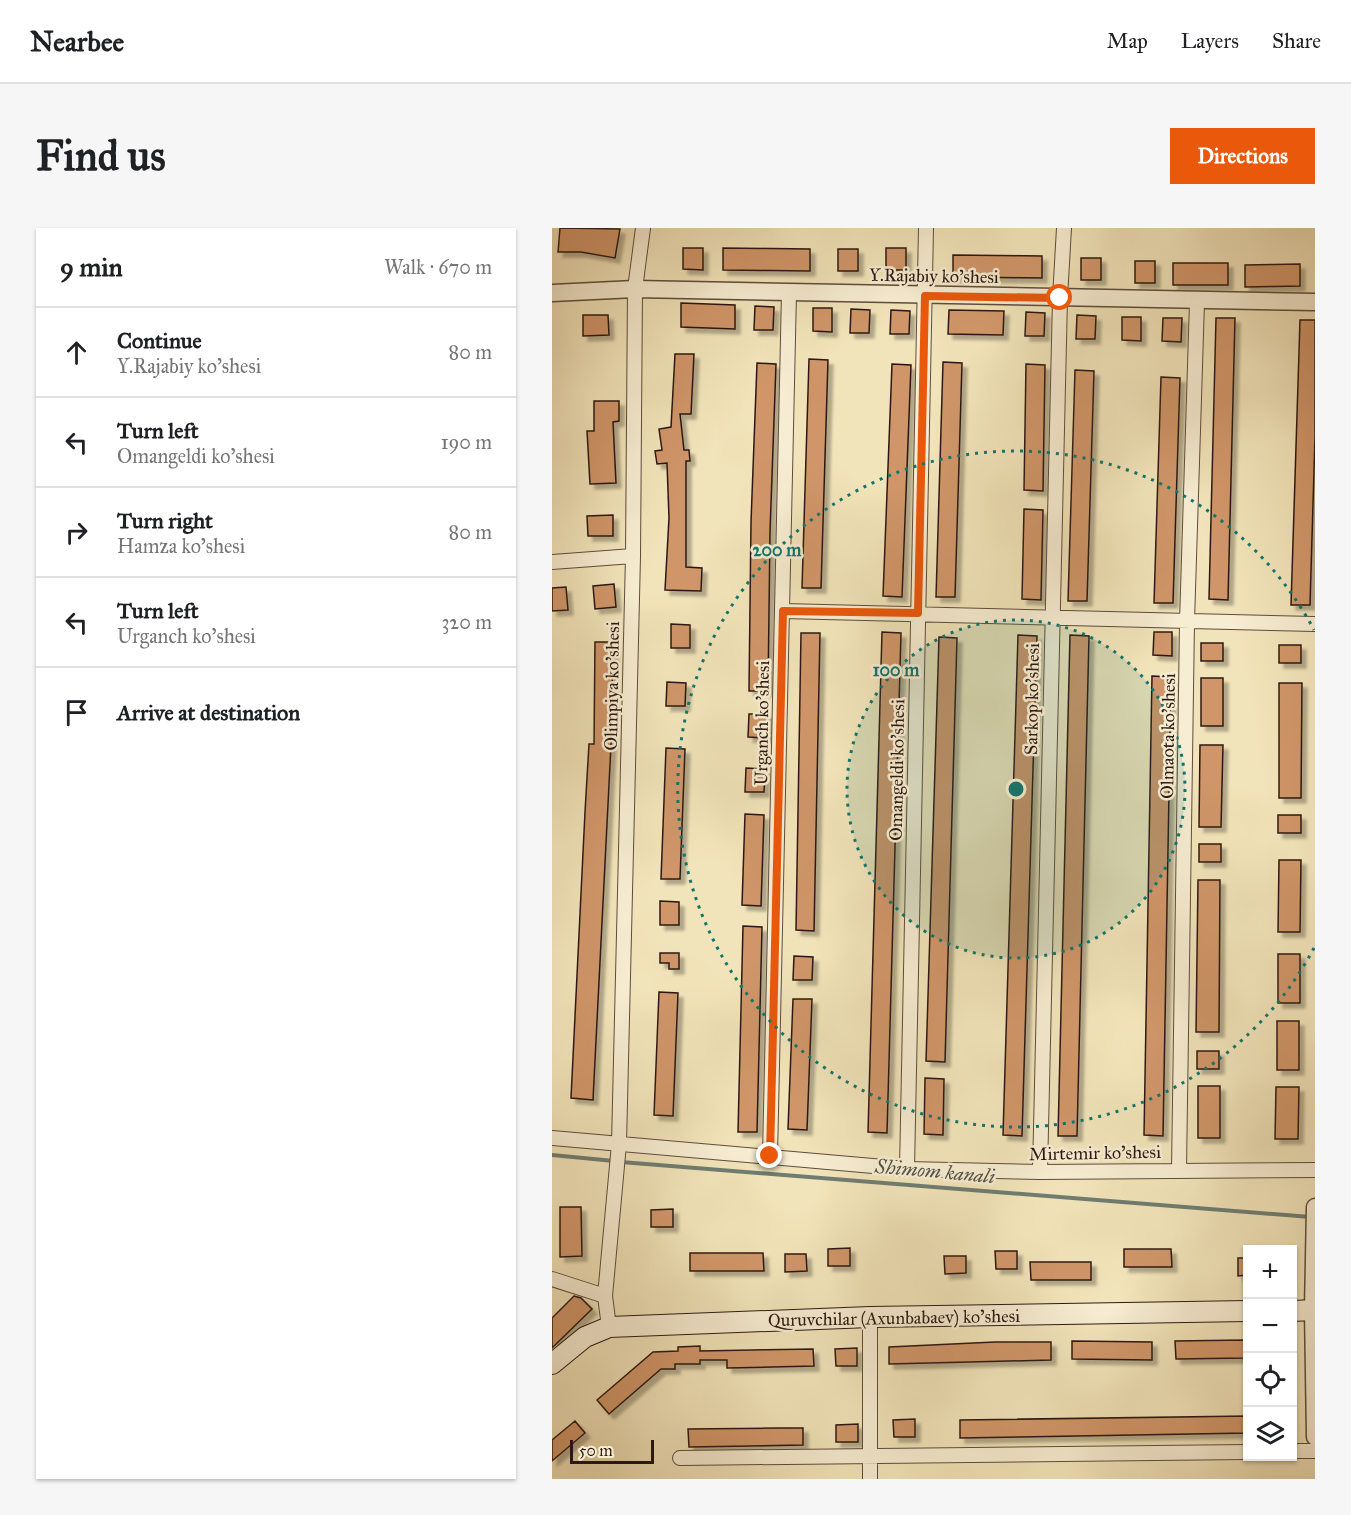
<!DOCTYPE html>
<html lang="en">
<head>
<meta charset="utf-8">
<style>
	body { margin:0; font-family:"IM FELL Great Primer",serif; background:#f6f6f6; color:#202124 }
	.controls { position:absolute; right:18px; bottom:18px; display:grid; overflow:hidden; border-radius:0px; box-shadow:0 2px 4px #0004 }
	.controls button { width:54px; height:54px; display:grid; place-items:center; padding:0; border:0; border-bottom:2px solid #e0e0e0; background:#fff; color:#202124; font:30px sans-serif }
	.scale { position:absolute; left:18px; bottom:15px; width:84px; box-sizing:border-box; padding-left:6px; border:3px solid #2c1912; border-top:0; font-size:16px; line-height:21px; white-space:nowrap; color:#2c1912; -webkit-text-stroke:4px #f7edd2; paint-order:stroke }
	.stop { position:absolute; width:18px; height:18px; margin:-14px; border:4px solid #ea580c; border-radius:50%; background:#fff }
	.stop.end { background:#ea580c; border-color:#fff; box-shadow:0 2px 6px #0008 }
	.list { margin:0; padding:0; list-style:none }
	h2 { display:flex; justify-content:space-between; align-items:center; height:78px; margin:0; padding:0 24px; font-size:26px }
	h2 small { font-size:20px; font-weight:400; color:#757577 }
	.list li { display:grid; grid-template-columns:39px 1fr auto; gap:18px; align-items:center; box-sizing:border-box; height:90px; padding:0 24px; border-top:2px solid #e0e0e0 }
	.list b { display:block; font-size:22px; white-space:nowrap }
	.list p { margin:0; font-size:20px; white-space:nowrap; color:#757577 }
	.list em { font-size:20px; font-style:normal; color:#757577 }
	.icon { flex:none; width:33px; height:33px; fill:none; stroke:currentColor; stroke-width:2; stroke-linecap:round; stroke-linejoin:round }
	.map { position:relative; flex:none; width:763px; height:1251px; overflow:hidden; border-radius:0px }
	header { display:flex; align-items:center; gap:36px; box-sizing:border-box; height:84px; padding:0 30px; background:#fff; border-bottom:2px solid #e0e0e0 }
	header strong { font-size:28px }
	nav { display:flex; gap:33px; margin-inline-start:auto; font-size:21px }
	.intro { display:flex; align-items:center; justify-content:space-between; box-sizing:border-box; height:144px; padding:0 36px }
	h1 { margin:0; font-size:42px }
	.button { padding:15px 27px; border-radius:0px; background:#ea580c; color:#fff; font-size:21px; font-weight:700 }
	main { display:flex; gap:36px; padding:0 36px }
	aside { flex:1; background:#fff; border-radius:0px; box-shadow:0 2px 4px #0004 }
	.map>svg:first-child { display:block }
</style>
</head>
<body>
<header>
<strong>Nearbee</strong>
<nav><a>Map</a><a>Layers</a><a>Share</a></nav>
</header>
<div class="intro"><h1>Find us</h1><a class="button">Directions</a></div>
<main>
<aside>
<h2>9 min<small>Walk · 670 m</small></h2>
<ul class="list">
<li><svg class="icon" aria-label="ahead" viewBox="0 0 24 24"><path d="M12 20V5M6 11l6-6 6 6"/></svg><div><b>Continue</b><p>Y.Rajabiy ko'shesi</p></div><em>80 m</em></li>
<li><svg class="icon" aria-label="left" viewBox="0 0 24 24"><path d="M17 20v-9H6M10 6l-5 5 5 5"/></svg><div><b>Turn left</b><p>Omangeldi ko'shesi</p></div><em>190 m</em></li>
<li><svg class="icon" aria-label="right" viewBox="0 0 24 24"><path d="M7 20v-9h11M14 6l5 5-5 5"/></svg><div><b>Turn right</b><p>Hamza ko'shesi</p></div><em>80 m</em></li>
<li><svg class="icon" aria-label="left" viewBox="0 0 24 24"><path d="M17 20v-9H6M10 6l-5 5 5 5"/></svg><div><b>Turn left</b><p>Urganch ko'shesi</p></div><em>320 m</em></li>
<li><svg class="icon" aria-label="arrive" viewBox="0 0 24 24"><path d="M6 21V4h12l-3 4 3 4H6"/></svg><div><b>Arrive at destination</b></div></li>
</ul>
</aside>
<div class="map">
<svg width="763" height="1251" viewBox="0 0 763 1251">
	<defs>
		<filter id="shadow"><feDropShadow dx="5" dy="5" stdDeviation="1.5" flood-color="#0004"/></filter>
	</defs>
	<rect width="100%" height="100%" fill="#f2e4ba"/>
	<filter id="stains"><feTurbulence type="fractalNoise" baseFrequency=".00333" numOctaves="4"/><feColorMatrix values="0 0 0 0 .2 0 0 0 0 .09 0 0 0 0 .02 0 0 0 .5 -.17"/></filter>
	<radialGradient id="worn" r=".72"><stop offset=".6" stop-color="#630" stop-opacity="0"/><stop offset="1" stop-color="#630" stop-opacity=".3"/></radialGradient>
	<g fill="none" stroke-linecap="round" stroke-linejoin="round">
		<path stroke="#6f7d71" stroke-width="4" d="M0 927 62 933
			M69 934 759 989"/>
	</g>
	<path fill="#d09669" stroke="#2c1912" stroke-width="1.5" filter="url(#shadow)" d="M8 0 68 1 63 30 29 24H6Z
		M131 20H151V42L131 41Z
		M171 20 258 21V43L171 42Z
		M334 20H354V42H334Z
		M286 21H306V43H286Z
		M401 27 490 28V50L401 49Z
		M529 30H549V52H529Z
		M583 33H603V55H583Z
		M621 35H676V57H621Z
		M748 36V58L693 59V37Z
		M129 75 183 77V101L129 99Z
		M203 78 222 79 221 102H202Z
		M261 80H280V104L261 103Z
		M299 81 318 82 317 105H298Z
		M339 82 358 83 357 106H338Z
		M397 82 452 83 451 107 396 106Z
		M474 84 493 85 492 108H473Z
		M31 87H56L57 107 31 108Z
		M525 87 544 88 543 111H524Z
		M570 89H589V113L570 112Z
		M611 90H630L629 114 610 113Z
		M664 90H683L676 372 657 371Z
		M748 92H763V209L758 377H739Z
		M123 126H142L139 186H128L132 222H137L138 233H134V339L150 340 149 363 113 362 117 290 115 235 105 236 103 223 110 222 107 201 119 199Z
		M257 131 276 132 269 360H250Z
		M391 134 410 135 403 369H384Z
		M205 135 224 136 218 304 216 463H197L199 294Z
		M340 136 359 137 350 369 331 368Z
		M474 136 493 137 491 263 472 262Z
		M523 142 542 143 535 373H516Z
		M609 149 628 150 621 375H602Z
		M42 173H67V193L61 194 64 255 38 256 35 203H42Z
		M472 281 491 282 489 372 470 371Z
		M61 287V308H36L35 288Z
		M62 356 64 379 43 381 41 358Z
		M14 359 16 382 0 383V360Z
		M119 396 138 397V420H119Z
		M330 404 349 405 335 905 316 904Z
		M602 404H620V428L601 427Z
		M249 405H268L262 703 244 702Z
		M466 407 485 408 470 908 451 907Z
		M518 407 537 408 525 908H506Z
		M387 409 405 410 393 834 374 833Z
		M43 414H61L59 517 41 872 19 870 33 584 37 516H42Z
		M649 415H671V433H649Z
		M727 417H749V435H727Z
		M600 448 619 449 611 908 592 907Z
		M649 450H671V498H649Z
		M115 454 134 455 133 478H114Z
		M727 455H750L749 570H727Z
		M197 486H216L215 510 196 509Z
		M648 517H671L669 599H647Z
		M114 520 133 521 128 651H109Z
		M194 540 213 541 212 564H193Z
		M193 586 212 587 209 678 190 677Z
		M726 587H749V605H726Z
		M647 616H669V634H647Z
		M727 632H749L748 704H726Z
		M646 652H668L667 804H644Z
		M108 673 127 674V697H108Z
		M191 698 210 699 205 904H186Z
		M108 725H127V741H117V735H108Z
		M726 726H748V775H726Z
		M242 728 261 729 260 752H241Z
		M107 764 126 765 121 888 102 887Z
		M241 771H260L255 902 236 901Z
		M725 793H747V842H725Z
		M645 823H667V841H645Z
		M373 850 392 851 391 907 372 906Z
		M646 858H668V910H646Z
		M724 859H747L746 911H723Z
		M8 979H29L30 1028 8 1029Z
		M121 981V999H99V982Z
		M298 1020V1038H276V1021Z
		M572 1021H619L620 1039H572Z
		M443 1023H465V1041H444Z
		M138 1025H211L212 1043H138Z
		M233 1026H254L255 1043 233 1044Z
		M392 1028H414V1045L393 1046Z
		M686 1030H696V1047L686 1048Z
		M478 1034H539V1052H479Z
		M22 1068 29 1070 40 1081 0 1120V1090Z
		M692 1112 693 1130 624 1131 623 1113Z
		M520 1113 600 1114V1132L520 1131Z
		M443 1114H499V1132L337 1136V1119Z
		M148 1118V1123L261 1121 262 1138 175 1140V1132H148V1136H123V1141H109L57 1186 45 1172 101 1124 126 1123V1119Z
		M305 1120V1138H284L283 1121Z
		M696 1188V1205L408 1210V1192Z
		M363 1191V1209H342L341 1192Z
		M23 1193 33 1205 0 1233V1212Z
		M306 1196V1214H284V1197Z
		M229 1200H251V1217L137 1219 136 1201Z"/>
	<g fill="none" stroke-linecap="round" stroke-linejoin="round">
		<g stroke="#5e4c3c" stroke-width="16">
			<path id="minor" d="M0 334 81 328
				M231 383 763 396
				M0 910 355 941 488 944 763 942
				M218 928 237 64
				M355 941 374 0
				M627 942 635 394 645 74
				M488 944 508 70 512 0
				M0 1051 53 1068
				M57 1099 53 1068 67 916 81 328 83 61 91 0
				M740 1223H763
				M128 1230 696 1224
				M318 1251V1089"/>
		</g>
		<g stroke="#5e4c3c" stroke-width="19">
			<path id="tertiary" d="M0 65 83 61 763 74
				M763 979 761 1082 763 1209"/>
		</g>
		<g stroke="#2c1912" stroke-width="22">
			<path id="secondary" d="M740 1083 763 1082
				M0 1136 33 1109 57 1099 318 1089 696 1083"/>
		</g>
		<use href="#minor" stroke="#f7edd2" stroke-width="14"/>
		<use href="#tertiary" stroke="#f7edd2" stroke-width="16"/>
		<use href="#secondary" stroke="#f7edd2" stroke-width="20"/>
	</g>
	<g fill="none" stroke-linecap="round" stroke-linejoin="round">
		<path stroke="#ea580c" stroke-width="8" d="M218 928 231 383 366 385 373 68 508 70"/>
	</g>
	<circle cx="464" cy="561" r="169" fill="#0f766e" fill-opacity=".12"/>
	<g fill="none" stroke="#0f766e" stroke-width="3" stroke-dasharray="3 6">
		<circle cx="464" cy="561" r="169"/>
		<path d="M762 720A338 338 0 1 1 762 402"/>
	</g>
	<g text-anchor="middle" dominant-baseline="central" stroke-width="5" stroke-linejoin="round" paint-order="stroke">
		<g font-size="18" fill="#2c1912" stroke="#f7edd2">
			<text transform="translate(382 48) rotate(1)">Y.Rajabiy ko'shesi</text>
			<text transform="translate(60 458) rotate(-89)">Olimpiya ko'shesi</text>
			<text transform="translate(480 471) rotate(-89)">Sarkop ko'shesi</text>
			<text transform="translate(210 495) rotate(-89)">Urganch ko'shesi</text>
			<text transform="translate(616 508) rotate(-89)">Olmaota ko'shesi</text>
			<text transform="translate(345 542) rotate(-89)">Omangeldi ko'shesi</text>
			<text transform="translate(543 925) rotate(-1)">Mirtemir ko'shesi</text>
			<text transform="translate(342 1090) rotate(-1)">Quruvchilar (Axunbabaev) ko'shesi</text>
		</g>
		<g font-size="20" font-style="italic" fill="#535349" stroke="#f7edd2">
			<text transform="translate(383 943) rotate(5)">Shimom kanali</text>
		</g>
	</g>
	<circle cx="464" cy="561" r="9" fill="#0f766e" stroke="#f7edd2" stroke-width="3"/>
	<g font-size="18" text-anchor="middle" font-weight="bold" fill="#0f766e" stroke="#f7edd2" stroke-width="5" stroke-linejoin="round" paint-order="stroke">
		<text x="225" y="328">200 m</text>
		<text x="344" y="448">100 m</text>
	</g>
	<rect width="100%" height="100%" filter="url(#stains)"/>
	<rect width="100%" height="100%" fill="url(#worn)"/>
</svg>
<div class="controls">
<button>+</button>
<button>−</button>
<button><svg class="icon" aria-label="locate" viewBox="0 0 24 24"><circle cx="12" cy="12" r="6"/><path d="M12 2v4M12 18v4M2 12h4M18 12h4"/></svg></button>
<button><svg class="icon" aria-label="layers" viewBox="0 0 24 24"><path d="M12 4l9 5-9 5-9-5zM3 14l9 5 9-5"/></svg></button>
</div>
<div class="scale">50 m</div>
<div class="stop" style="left:508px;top:70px"></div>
<div class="stop end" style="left:218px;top:928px"></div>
</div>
</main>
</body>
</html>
